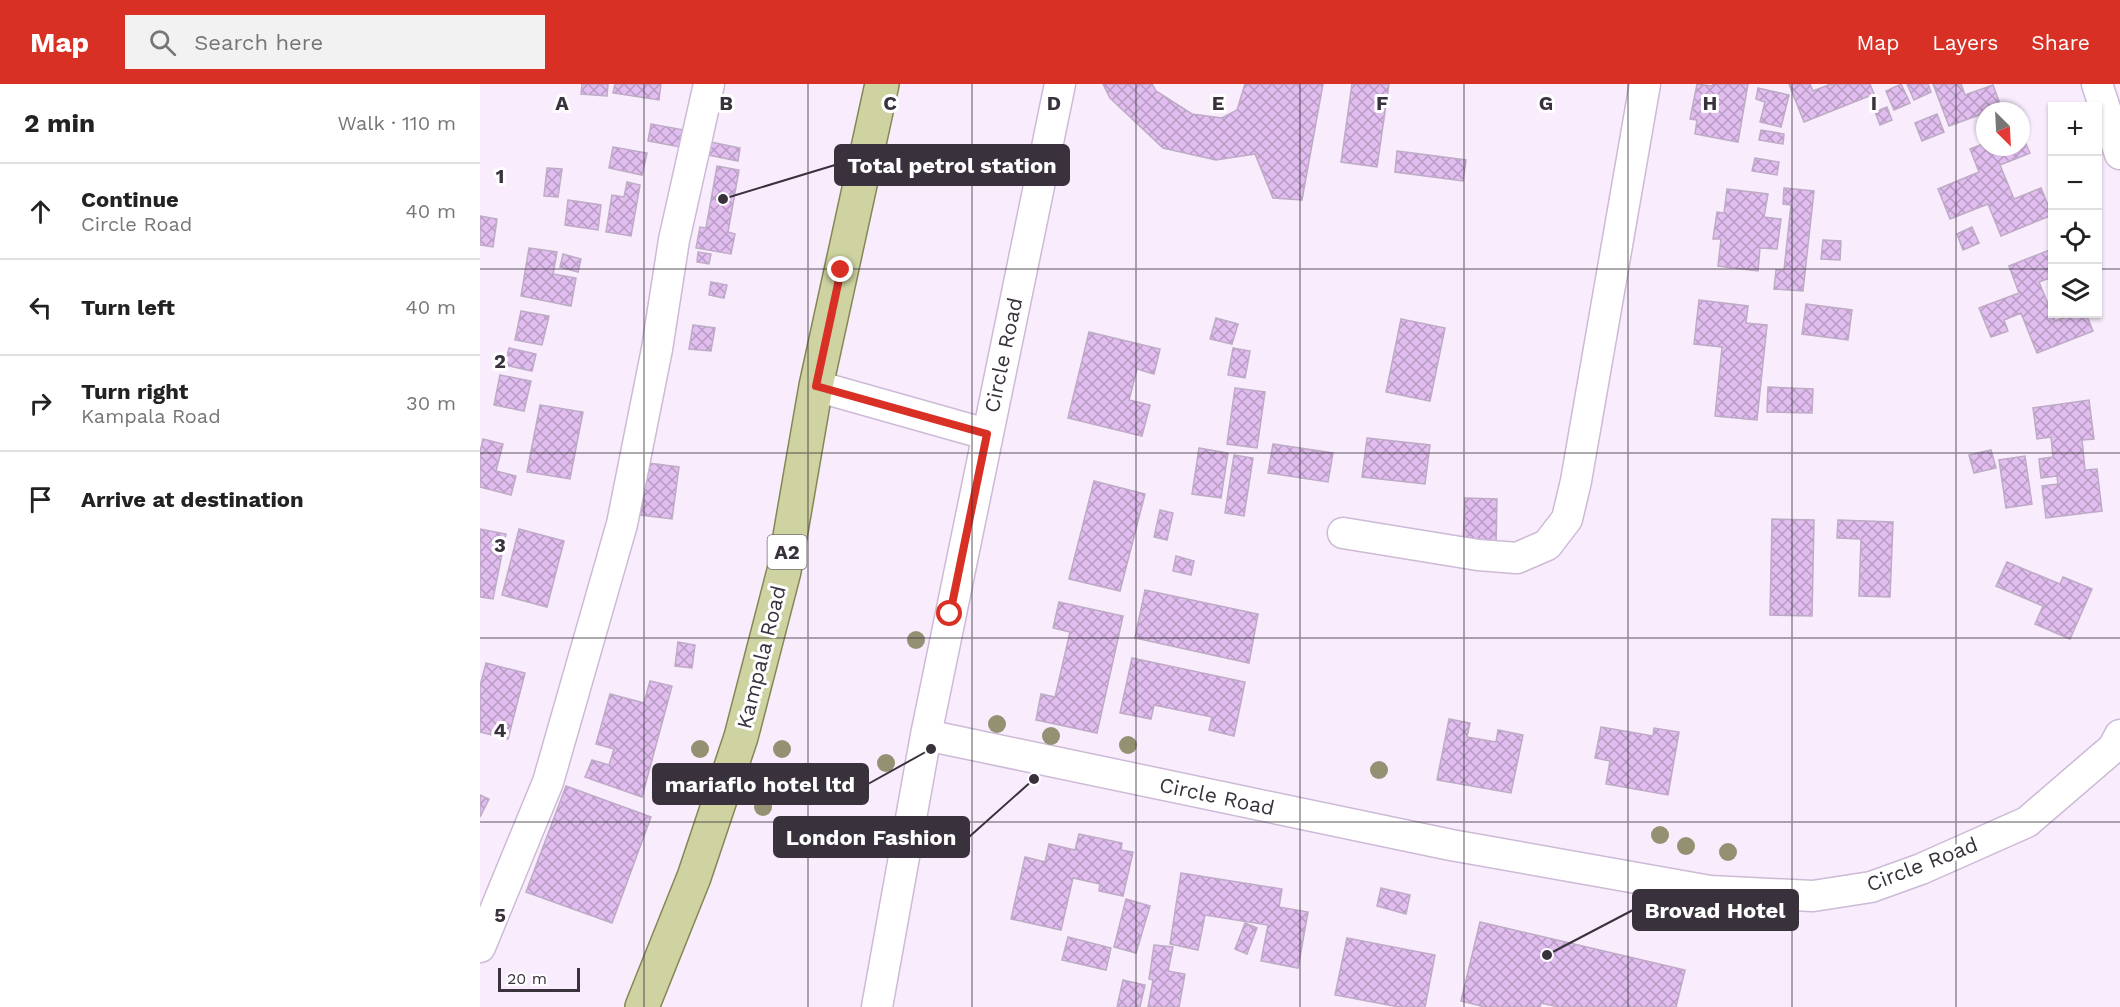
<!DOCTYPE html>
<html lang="en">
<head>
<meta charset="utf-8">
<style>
	body { margin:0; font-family:"Work Sans",sans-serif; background:#f2f2f2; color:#222 }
	.controls { position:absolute; right:18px; top:18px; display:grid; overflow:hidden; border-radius:0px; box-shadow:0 2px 4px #0004 }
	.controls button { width:54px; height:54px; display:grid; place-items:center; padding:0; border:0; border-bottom:2px solid #e0e0e0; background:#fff; color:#222; font:30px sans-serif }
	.compass { position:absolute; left:1496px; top:18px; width:54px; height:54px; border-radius:50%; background:#fff; box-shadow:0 2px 4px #0004; rotate:156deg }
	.scale { position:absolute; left:18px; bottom:15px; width:82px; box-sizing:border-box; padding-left:6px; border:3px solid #39313c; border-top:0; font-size:16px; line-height:21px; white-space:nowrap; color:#39313c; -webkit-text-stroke:4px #fff; paint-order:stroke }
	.stop { position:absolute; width:18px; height:18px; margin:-14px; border:4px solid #d93025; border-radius:50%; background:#fff }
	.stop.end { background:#d93025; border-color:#fff; box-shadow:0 2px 6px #0008 }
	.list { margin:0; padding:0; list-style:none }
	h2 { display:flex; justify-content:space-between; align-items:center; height:78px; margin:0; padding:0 24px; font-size:26px }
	h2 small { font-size:20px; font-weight:400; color:#767676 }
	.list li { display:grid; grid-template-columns:39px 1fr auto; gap:18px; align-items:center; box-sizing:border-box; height:96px; padding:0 24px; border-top:2px solid #e0e0e0 }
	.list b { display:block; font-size:22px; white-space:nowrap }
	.list p { margin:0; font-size:20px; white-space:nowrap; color:#767676 }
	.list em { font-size:20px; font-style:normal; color:#767676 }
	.icon { flex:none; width:33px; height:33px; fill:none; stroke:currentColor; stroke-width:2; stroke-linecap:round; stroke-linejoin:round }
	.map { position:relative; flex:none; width:1640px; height:923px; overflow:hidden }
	header { display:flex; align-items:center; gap:36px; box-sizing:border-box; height:84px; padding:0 30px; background:#d93025; color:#fff }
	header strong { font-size:28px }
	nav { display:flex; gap:33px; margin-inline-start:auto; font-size:21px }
	.search { width:420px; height:54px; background:#f2f2f2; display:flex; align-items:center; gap:15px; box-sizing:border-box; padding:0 21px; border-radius:0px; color:#767676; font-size:22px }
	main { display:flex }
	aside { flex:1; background:#fff }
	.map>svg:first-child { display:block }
</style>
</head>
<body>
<header>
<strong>Map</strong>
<div class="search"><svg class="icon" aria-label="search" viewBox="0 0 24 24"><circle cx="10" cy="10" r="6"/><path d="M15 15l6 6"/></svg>Search here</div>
<nav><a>Map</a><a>Layers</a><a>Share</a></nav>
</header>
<main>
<aside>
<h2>2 min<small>Walk · 110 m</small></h2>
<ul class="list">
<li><svg class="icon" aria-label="ahead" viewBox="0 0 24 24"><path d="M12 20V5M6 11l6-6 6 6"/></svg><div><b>Continue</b><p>Circle Road</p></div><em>40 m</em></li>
<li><svg class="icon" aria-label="left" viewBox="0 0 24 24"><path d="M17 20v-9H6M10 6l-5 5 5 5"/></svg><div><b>Turn left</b></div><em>40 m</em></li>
<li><svg class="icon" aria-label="right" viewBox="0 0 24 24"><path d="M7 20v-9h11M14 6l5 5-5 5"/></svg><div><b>Turn right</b><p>Kampala Road</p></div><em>30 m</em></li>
<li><svg class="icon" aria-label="arrive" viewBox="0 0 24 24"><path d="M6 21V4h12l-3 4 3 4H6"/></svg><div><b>Arrive at destination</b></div></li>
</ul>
</aside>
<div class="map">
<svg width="1640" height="923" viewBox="0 0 1640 923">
	<defs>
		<pattern id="building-cross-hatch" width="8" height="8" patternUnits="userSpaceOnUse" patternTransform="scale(1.5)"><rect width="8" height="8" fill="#e1beef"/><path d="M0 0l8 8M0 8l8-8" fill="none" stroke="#b79bc3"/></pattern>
	</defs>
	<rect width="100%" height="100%" fill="#f8ecfd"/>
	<path fill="url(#building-cross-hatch)" stroke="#beabc5" stroke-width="1.5" d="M102 0H128L127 12 101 10Z
		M135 0H181L179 16 133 9Z
		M623 0H672L676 7 712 30 742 34 757 26 765 0H843L822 116 793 114 775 70 736 76 683 64 630 14Z
		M872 0H909L897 83 861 78Z
		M1217 0 1232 2 1233 0H1268L1258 58 1215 50 1217 36 1210 35Z
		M1309 0H1330L1333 7 1351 0H1390L1394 10 1324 38Z
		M1421 0 1430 19 1414 26 1406 7Z
		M1427 0H1448L1451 8 1434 16Z
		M1453 0H1481L1485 11 1513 1 1521 23 1469 42Z
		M1278 4 1309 11 1301 43 1280 38 1285 18 1276 15Z
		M1407 23 1412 36 1400 41 1395 28Z
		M1457 30 1464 48 1442 57 1435 39Z
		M171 40 204 46 200 63 168 57Z
		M1281 46 1304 50 1303 60 1279 56Z
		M1541 48 1550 69 1520 81 1534 115 1561 104 1572 131 1521 152 1508 120 1470 135 1458 105 1499 88 1490 65 1505 59V63H1541Z
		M231 58 260 64 258 77 228 71Z
		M133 63 167 69 162 91 129 84Z
		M917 67 986 76 983 97 915 88Z
		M1275 74 1299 78 1297 91 1272 87Z
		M237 82 259 86 248 148 255 150 251 170 216 164 220 143 226 144Z
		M67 84 82 85 78 113 64 112Z
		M147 98 160 101 151 152 126 148 132 111 144 113Z
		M1304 104 1334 107 1323 207 1294 205 1296 186H1304L1311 121 1303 120Z
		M1247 105 1288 110 1284 133 1301 135 1297 165 1280 164 1278 187 1238 182 1241 155H1233L1237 128 1244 129Z
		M88 116 121 121 118 146 85 141Z
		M0 132 17 135 13 163 0 161Z
		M1492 143 1499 159 1483 166 1477 150Z
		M1343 156 1361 157 1360 176 1341 175Z
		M49 164 77 168 73 190 96 194 91 222 41 212Z
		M1572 165V193L1559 198 1575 237 1594 230H1606L1613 247 1557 269 1541 229 1524 236 1528 247 1511 253 1499 224 1539 209 1529 182Z
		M218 168 231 170 229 180 217 178Z
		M83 170 101 175 98 188 80 183Z
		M231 198 247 201 244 214 229 211Z
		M1219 216 1268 222 1266 239 1287 241 1277 336 1235 332 1242 263 1214 260Z
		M1326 220 1372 226 1368 256 1322 250Z
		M41 227 69 232 62 261 35 256Z
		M736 234 758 240 752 260 730 255Z
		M921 235 965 244 950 317 906 308Z
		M213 241 235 244 231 267 209 265Z
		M609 248 680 265 674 290 657 285 649 316 670 321 662 352 588 334Z
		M29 264 56 270 52 287 25 281Z
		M753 264 770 267 765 294 748 291Z
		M20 291 51 297 44 327 14 321Z
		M1288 303 1333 305 1332 329 1287 328Z
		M755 304 785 308 777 364 747 360Z
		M1609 316 1614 355 1602 356 1605 386 1617 385 1622 427 1566 434 1562 402 1578 400 1577 392 1561 394 1559 375 1573 373 1571 353 1557 355 1553 324Z
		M60 321 103 328 90 395 47 388Z
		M887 354 950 361 945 400 882 393Z
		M3 355 23 360 16 387 36 392 31 411 0 403V368Z
		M793 360 853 369 848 398 788 389Z
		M719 364 748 369 741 414 712 410Z
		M1511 366 1516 384 1494 389 1489 371Z
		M754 371 773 374 764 432 745 429Z
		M1545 372 1552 420 1526 424 1519 376Z
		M168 379 199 383 192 435 161 431Z
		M614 397 665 410 640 507 589 495Z
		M985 414 1017 415 1016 463 983 462Z
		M680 426 693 429 687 456 674 453Z
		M1292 435 1334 436 1332 532 1290 531Z
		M1358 436 1413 438 1410 513 1379 512 1381 455 1357 454Z
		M0 445 26 450 13 515 0 513Z
		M39 445 84 457 67 523 22 511Z
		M696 472 714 477 711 491 693 487Z
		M1527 478 1580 500 1583 493 1612 505 1590 555 1555 540 1563 522 1516 502Z
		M665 506 778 530 769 579 655 554Z
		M579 518 643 532 617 649 556 636 561 610 575 613 590 548 573 544Z
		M198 558 215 561 212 584 195 582Z
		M652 574 765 598 754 652 729 646 732 633 674 621 671 635 640 629Z
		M6 579 45 589 28 655 0 648V602Z
		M170 597 192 602 162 713 105 693 112 676 129 681 134 665 116 660 130 610 164 619Z
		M969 635 990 639 987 653 1016 658 1018 646 1043 651 1031 709 957 696Z
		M1121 643 1173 652 1174 644 1199 648 1188 711 1126 700 1130 677 1115 674Z
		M86 702 171 733 132 839 46 808Z
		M0 711 9 715 0 733Z
		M599 750 642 759 641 766 653 768 643 812 619 807 620 800 593 794 581 846 531 835 545 773 565 778 569 760 595 766Z
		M701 789 802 805 799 823 828 828 818 884 781 877 788 841 725 831 718 866 690 860Z
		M901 804 930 811 926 830 897 822Z
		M646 815 670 822 656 869 634 863Z
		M1000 838 1205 886 1196 923H1079L1061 919 1060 923H1005L981 917Z
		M765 839 777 844 767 870 755 865Z
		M588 853 631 864 626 886 582 876Z
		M867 854 955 871 945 923H919L855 911Z
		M674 861 693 863 688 887 705 890 699 923H668L673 896 669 895Z
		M643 896 665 901 660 923H637Z"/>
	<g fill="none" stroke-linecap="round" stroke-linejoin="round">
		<g stroke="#cdbad6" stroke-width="33">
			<path id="minor" d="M580 0 446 651 971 761 1230 807 1333 812 1391 803 1441 785 1547 738 1633 664 1640 651
				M1617 0 1640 70
				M336 302 506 350
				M863 449 998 471 1037 474 1067 461 1087 435 1096 397 1165 0
				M0 863 68 698 142 440 177 265 194 156 229 0
				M397 923 446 651"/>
		</g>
		<g stroke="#848755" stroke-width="36">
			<path id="primary" d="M162 923 214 793 261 653 304 487 336 302 402 0"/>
		</g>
		<use href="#minor" stroke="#fff" stroke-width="30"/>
		<use href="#primary" stroke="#ced3a1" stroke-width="33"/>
	</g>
	<g fill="#949173">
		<circle cx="436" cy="556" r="9"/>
		<circle cx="517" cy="640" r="9"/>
		<circle cx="571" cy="652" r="9"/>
		<circle cx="648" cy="661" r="9"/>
		<circle cx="220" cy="665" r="9"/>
		<circle cx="302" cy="665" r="9"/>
		<circle cx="406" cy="679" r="9"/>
		<circle cx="899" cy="686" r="9"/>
		<circle cx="283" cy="723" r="9"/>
		<circle cx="1180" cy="751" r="9"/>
		<circle cx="1206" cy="762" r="9"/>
		<circle cx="1248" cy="768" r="9"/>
	</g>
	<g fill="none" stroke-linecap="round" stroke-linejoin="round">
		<path stroke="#d93025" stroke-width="8" d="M361 186 336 302 507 350 470 530"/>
	</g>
	<path fill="none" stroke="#39313c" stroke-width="1.5" stroke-opacity="0.55" d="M164 0V923M328 0V923M492 0V923M656 0V923M820 0V923M984 0V923M1148 0V923M1312 0V923M1476 0V923M0 185H1572M1618 185H1640M0 369H1640M0 554H1640M0 738H1640"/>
	<g text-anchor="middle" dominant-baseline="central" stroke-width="6" stroke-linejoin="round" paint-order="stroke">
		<rect fill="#fff" stroke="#746f76" stroke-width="1.5" x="287.5" y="451" width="39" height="34" rx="4.5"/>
		<g font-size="20" font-weight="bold" fill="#39313c">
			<text x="307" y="468">A2</text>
		</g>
		<g font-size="21" fill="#39313c" stroke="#fff">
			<text transform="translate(523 271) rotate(-78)">Circle Road</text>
			<text transform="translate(281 573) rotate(-76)">Kampala Road</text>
			<text transform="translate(737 712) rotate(12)">Circle Road</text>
			<text transform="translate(1442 780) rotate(-21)">Circle Road</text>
		</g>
	</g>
	<g font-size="20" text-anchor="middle" font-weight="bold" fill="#39313c" stroke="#fff" stroke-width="6" stroke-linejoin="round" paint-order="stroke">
		<text x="82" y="26">A</text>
		<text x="246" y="26">B</text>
		<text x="410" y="26">C</text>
		<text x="574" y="26">D</text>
		<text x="738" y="26">E</text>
		<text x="902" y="26">F</text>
		<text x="1066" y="26">G</text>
		<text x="1230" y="26">H</text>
		<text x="1394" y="26">I</text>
		<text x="20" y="99">1</text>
		<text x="20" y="284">2</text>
		<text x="20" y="468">3</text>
		<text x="20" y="653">4</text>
		<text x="20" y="838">5</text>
	</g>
	<path fill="none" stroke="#39313c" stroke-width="2" d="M243 115L355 81M451 665L388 700M554 695L489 753M1067 871L1153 826"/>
	<g fill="#39313c" stroke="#fff" stroke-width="2">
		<circle cx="243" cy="115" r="6"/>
		<circle cx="451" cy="665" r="6"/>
		<circle cx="554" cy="695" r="6"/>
		<circle cx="1067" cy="871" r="6"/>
	</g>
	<g fill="#39313c" stroke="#39313c" stroke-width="2">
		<rect x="355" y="61" width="234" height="40" rx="6"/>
		<rect x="173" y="680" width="215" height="40" rx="6"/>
		<rect x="294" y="733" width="195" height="40" rx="6"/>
		<rect x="1153" y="806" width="165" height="40" rx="6"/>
	</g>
	<g font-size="22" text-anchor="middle" font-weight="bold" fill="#fff">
		<text x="472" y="89">Total petrol station</text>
		<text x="280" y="708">mariaflo hotel ltd</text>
		<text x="391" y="761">London Fashion</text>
		<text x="1235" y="834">Brovad Hotel</text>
	</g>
</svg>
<div class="controls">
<button>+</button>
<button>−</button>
<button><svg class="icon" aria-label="locate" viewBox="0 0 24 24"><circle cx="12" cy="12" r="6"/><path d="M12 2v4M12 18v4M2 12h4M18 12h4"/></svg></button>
<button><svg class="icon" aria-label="layers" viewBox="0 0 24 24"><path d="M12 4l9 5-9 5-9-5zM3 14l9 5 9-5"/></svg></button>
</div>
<svg class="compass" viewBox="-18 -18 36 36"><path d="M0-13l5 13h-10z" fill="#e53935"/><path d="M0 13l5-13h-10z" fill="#767676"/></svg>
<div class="scale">20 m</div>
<div class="stop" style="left:470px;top:530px"></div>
<div class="stop end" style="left:361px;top:186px"></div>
</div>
</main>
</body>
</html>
